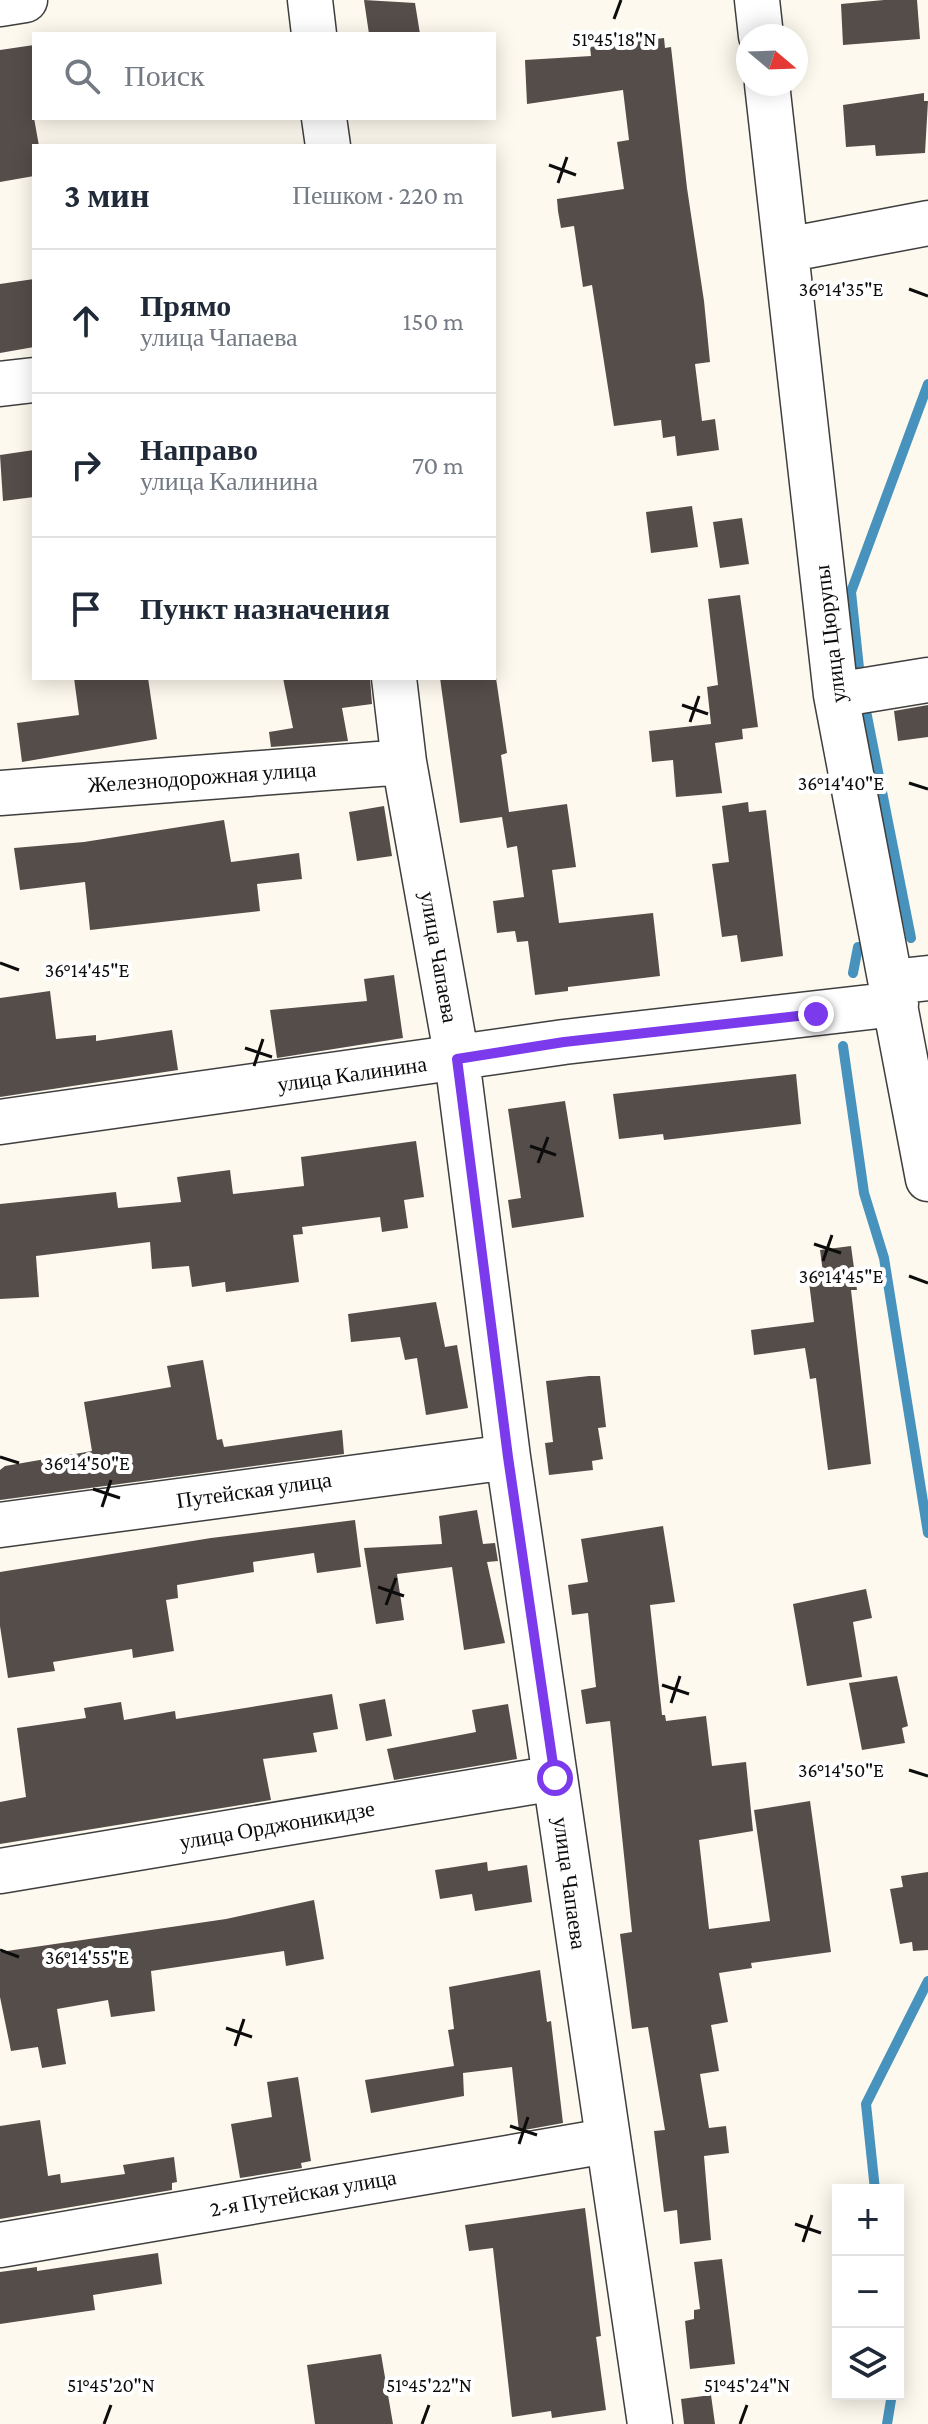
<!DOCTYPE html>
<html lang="ru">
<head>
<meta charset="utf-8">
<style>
	body { margin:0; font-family:"Crimson Pro",serif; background:#f2f2f3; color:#1f2937 }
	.controls { position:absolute; right:24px; bottom:24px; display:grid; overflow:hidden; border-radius:0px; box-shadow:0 4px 20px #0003 }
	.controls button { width:72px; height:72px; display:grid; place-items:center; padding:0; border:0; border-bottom:2px solid #e0e1e3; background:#fff; color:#1f2937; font:40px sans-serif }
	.compass { position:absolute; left:736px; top:24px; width:72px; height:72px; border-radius:50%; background:#fff; box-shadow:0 4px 20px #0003; rotate:109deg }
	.stop { position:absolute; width:24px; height:24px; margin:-18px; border:6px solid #7c3aed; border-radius:50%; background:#fff }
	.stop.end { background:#7c3aed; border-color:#fff; box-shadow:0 2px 8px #0008 }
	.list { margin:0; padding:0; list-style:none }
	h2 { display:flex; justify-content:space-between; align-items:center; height:104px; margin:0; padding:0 32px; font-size:34px }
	h2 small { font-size:26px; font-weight:400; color:#747a83 }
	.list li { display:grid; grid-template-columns:52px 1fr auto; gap:24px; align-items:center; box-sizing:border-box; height:144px; padding:0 32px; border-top:2px solid #e0e1e3 }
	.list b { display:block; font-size:30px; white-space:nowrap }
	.list p { margin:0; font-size:26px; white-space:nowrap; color:#747a83 }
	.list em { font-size:26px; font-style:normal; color:#747a83 }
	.icon { flex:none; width:44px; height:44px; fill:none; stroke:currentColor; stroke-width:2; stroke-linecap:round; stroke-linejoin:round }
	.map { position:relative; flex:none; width:928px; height:2424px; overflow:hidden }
	.search { position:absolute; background:#fff; box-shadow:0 4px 20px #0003; left:32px; top:32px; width:464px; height:88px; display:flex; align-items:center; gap:20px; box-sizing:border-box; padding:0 28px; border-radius:0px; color:#747a83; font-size:30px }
	.panel { position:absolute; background:#fff; box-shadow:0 4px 20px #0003; left:32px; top:144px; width:464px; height:536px; border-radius:0px }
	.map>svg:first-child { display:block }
</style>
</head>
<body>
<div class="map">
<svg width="928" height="2424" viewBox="0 0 928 2424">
	<rect width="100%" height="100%" fill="#fdf9ee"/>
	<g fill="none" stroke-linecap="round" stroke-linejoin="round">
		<path stroke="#4793bd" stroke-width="10" d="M859 668 851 592 928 384
			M866 711 911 938
			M853 973 858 947
			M843 1046 864 1193 884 1258 928 1533
			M875 2190 866 2104 928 1981
			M887 2424 892 2394"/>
	</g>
	<path fill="#544d4a" d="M364 0 415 3 420 34H369Z
		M884 0H917L920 39 843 45 841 4Z
		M664 38 665 48 671 47 687 188 704 301 710 362 695 364 702 421 715 419 719 450 677 456 675 436 663 438 661 420 614 426 592 285 583 287 574 226 561 228 558 211 557 199 624 189 617 142 629 140 623 90 527 104 525 60 591 56 590 47Z
		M34 45V118L39 146H34V176L0 182V50Z
		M924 93V101H928L925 153 876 156 875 145 846 147 843 105Z
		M34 279V347L0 353V284Z
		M34 450V497L3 501 0 455Z
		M692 506 698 547 651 553 646 512Z
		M742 518 749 564 720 568 713 522Z
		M740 595 758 727 742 729 743 739 715 743 722 793 676 797 673 760 652 762 649 731 711 724 707 687 718 685 708 599Z
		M74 678H148L157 739 22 762 17 723 79 715Z
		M283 678H370L372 704 342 708 348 741 271 747 269 732 293 728Z
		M440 678H496L507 753 501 755 509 812 567 804 576 867 552 870 559 923 653 913 660 976 568 987V991L535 995 528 941 517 942 515 931 497 933 493 901 524 897 517 846 507 848 502 817 460 823Z
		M928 705V737L898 741 894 711Z
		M748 802 749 812 766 810 783 956 741 962 737 935 722 937 712 864 729 862 722 806Z
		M384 806 392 856 357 861 349 812Z
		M224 820 231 862 299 853 302 879 257 884 260 911 90 930 85 882 20 890 14 848 84 842Z
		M394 975 403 1038 277 1058 270 1010 367 1001 364 979Z
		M50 991 56 1039 96 1035V1041L172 1030 178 1070 0 1097V998Z
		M796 1074 801 1124 664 1140 663 1134 619 1139 613 1094Z
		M565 1101 584 1217 512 1228 508 1200 521 1198 508 1109Z
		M416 1141 424 1197 404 1200 408 1228 382 1232 380 1217 302 1227 303 1234 293 1235 299 1282 226 1292 225 1282 192 1287 189 1266 152 1269 150 1242 36 1256 39 1297 0 1299V1204L116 1192 118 1208 181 1202 177 1177 230 1170 233 1194 304 1186 301 1157Z
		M851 1246 857 1290H851L871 1464 828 1470 816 1378 810 1379 805 1348 754 1355 751 1330 814 1322 809 1282 824 1280 820 1250Z
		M436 1302 445 1347 457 1345 468 1408 426 1415 417 1358 405 1360 400 1337 351 1342 348 1314Z
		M203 1360 217 1440 222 1439 224 1447 342 1430 344 1454 0 1500V1470L5 1466 92 1451 84 1402 171 1387 167 1366Z
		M589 1376H600L606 1427 598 1428 603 1459 592 1461 593 1470 549 1475 545 1443 553 1442 546 1381Z
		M477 1510 483 1544 495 1543 498 1561 487 1562 505 1643 464 1650 452 1567 397 1574 404 1620 376 1624 364 1548 442 1544 439 1516Z
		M355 1520 361 1567 317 1573 314 1553 253 1562 254 1572 177 1585 178 1598 166 1600 174 1651 133 1658 132 1649 53 1662 55 1671 8 1678 0 1626V1572L211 1538Z
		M663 1526 675 1602 650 1605 662 1715H665L666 1721 706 1716 712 1766 746 1762 753 1831 699 1840 709 1929 770 1921 754 1810 810 1801 831 1952 751 1963 752 1968 719 1973 728 2022 711 2025 719 2071 700 2074 709 2128 726 2126 729 2153 704 2156 711 2240 680 2244 677 2210 664 2212 654 2131 665 2130 648 2027 632 2029 620 1934 632 1932 610 1721 586 1724 581 1690 596 1687 588 1613 572 1615 568 1585 588 1582 581 1539Z
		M866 1589 872 1618 853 1622 862 1677 807 1686 793 1604Z
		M897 1676 908 1726 902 1728 905 1743 862 1750 849 1683Z
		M332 1694 338 1729 313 1733 317 1752 263 1759 271 1800 0 1844V1802L26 1797 17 1728 86 1718 84 1708 121 1702 124 1720 175 1711 176 1719Z
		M385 1699 392 1736 366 1741 359 1704Z
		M508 1704 517 1759 394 1780 387 1749 476 1732 472 1710Z
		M487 1862 488 1871 527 1865 532 1902 475 1911 472 1894 440 1899 435 1870Z
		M928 1872V1950L913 1951 912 1942 900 1944 890 1889 903 1887 901 1876Z
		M314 1900 324 1959 286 1966 284 1951 151 1971 155 2011 111 2017 108 2000 57 2009 66 2064 42 2068 38 2047 11 2051 0 1997V1952L226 1919Z
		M540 1970 547 2022 551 2021 563 2123 519 2131 512 2067 463 2073 464 2096 371 2113 365 2080 454 2066 448 2030 454 2029 449 1987Z
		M298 2077 311 2161 301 2163 302 2168 240 2178 231 2124 272 2117 267 2082Z
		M40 2120 48 2176 60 2174 61 2183 125 2174 123 2165 174 2157 177 2182 172 2183V2190L0 2219V2126Z
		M585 2208 601 2336 596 2337 606 2410 552 2418 551 2411 512 2417 493 2248 469 2251 465 2225Z
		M158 2253 162 2284 93 2295 95 2310 0 2324V2272L37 2267V2271Z
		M722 2259 735 2364 690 2369 685 2321 694 2319V2310L700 2309 694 2262Z
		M381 2354 393 2424H315L307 2365Z
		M711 2395 715 2424H684L681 2399Z"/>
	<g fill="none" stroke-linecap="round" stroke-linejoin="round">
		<g stroke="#3f3f3f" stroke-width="47">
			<path id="minor" d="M310 0 314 34
				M757 0 761 36
				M0 4 25 0
				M767 84 836 695 928 1179
				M324 118 328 146
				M786 250 928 223
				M0 384 34 380
				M394 678 404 762 457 1059 508 1457 650 2424
				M836 695 928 680
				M0 793 404 762
				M891 982 928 978
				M0 1122 564 1042 896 1004
				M0 1525 508 1457
				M0 1871 555 1778
				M0 2245 606 2141"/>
		</g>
		<use href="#minor" stroke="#fff" stroke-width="44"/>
	</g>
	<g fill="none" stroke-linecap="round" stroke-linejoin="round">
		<path stroke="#7c3aed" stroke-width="10" d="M555 1778 508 1457 457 1059 564 1042 816 1014"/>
	</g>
	<path fill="none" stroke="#0c0c0c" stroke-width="3" d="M614 19 621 0M549 165 576 175M558 183 567 157M909 289 928 296M682 705 708 714M690 722 699 696M909 783 928 789M0 963 19 970M245 1048 272 1057M254 1066 263 1039M530 1146 556 1155M538 1163 548 1137M814 1244 841 1253M823 1261 832 1235M909 1276 928 1283M0 1457 19 1463M93 1489 120 1498M102 1507 111 1480M378 1587 404 1596M386 1605 396 1578M662 1685 689 1694M671 1703 680 1676M909 1770 928 1776M0 1950 19 1957M226 2028 252 2037M235 2046 244 2019M510 2126 537 2135M519 2144 528 2117M795 2224 821 2233M803 2242 812 2215M104 2424 111 2405M422 2424 429 2405M740 2424 747 2405"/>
	<g text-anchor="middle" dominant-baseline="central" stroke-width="8" stroke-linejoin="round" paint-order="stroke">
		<g font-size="22" fill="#0c0c0c" stroke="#fff">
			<text transform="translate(830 634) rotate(-97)">улица Цюрупы</text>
			<text transform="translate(202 777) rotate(-4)">Железнодорожная улица</text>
			<text transform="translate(439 957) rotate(80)">улица Чапаева</text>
			<text transform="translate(352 1074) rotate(-8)">улица Калинина</text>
			<text transform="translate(254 1490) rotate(-8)">Путейская улица</text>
			<text transform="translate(277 1825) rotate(-10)">улица Орджоникидзе</text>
			<text transform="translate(570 1883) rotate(82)">улица Чапаева</text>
			<text transform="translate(303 2193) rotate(-10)">2-я Путейская улица</text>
		</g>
	</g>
	<g font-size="20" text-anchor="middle" fill="#0c0c0c" stroke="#fff" stroke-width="8" stroke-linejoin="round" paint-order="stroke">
		<text x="614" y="46">51°45'18"N</text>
		<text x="841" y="296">36°14'35"E</text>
		<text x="841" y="790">36°14'40"E</text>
		<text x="87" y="977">36°14'45"E</text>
		<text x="841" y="1283">36°14'45"E</text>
		<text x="87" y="1470">36°14'50"E</text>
		<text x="841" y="1777">36°14'50"E</text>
		<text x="87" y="1964">36°14'55"E</text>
		<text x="111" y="2392">51°45'20"N</text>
		<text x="429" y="2392">51°45'22"N</text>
		<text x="747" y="2392">51°45'24"N</text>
	</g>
</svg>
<div class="controls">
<button>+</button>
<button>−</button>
<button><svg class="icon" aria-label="layers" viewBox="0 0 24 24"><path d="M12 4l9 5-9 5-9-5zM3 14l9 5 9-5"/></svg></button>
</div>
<svg class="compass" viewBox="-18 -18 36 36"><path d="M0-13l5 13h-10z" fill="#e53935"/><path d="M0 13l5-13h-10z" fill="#747a83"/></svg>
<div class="stop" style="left:555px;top:1778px"></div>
<div class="stop end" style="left:816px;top:1014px"></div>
<div class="search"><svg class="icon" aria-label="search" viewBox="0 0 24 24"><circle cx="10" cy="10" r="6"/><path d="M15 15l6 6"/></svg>Поиск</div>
<section class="panel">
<h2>3 мин<small>Пешком · 220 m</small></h2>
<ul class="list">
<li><svg class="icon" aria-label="ahead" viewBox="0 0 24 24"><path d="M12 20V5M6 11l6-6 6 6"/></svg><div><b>Прямо</b><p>улица Чапаева</p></div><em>150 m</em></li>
<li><svg class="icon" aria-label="right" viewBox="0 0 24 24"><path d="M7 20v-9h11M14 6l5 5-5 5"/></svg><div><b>Направо</b><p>улица Калинина</p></div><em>70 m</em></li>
<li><svg class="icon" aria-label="arrive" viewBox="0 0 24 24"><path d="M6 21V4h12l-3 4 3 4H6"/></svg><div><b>Пункт назначения</b></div></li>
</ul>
</section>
</div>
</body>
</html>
